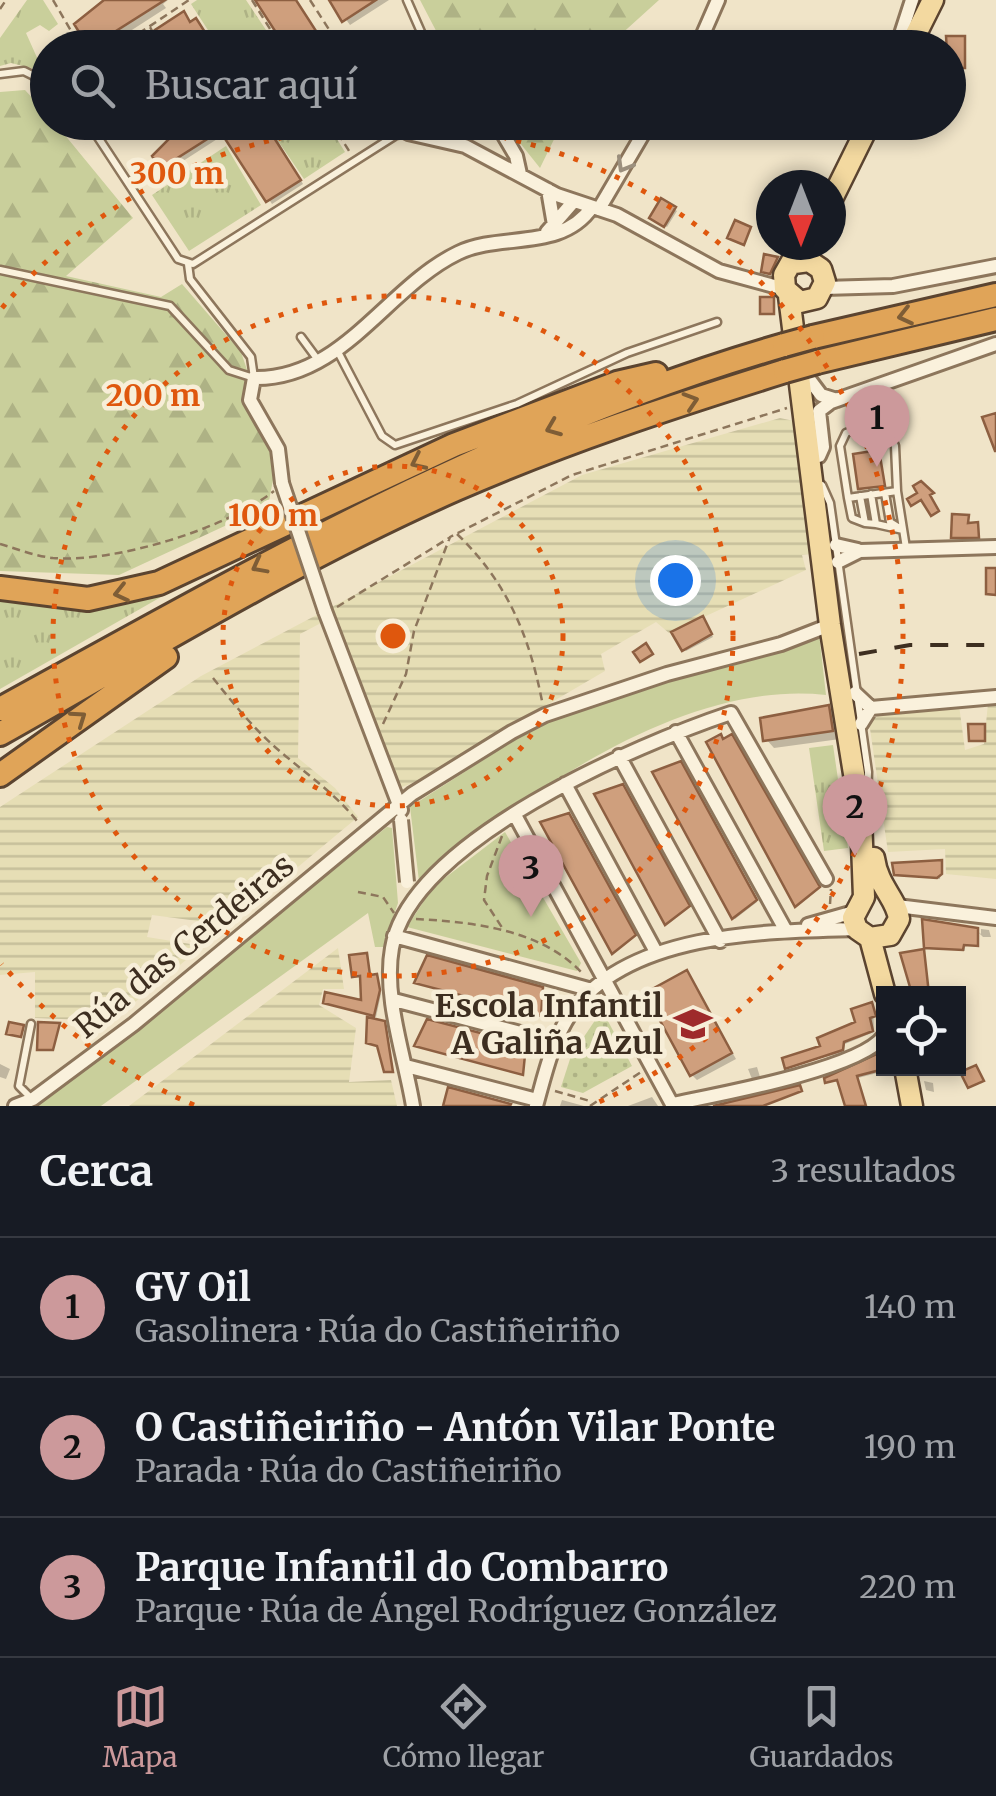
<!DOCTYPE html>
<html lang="es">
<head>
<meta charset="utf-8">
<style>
	body { margin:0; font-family:Merriweather,serif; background:#20242c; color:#f1f3f6 }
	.controls { position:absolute; right:30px; bottom:30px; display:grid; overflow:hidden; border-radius:0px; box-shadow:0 5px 15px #0003 }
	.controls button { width:90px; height:90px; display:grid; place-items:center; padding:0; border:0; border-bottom:2px solid #363941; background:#171b24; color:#f1f3f6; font:50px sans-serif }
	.compass { position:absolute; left:756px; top:170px; width:90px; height:90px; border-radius:50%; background:#171b24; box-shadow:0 5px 15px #0003; rotate:180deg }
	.you { position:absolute; left:675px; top:580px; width:35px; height:35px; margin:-25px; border:8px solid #fff; border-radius:50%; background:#1a73e8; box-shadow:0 0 0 15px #1a73e833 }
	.badge { display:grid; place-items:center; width:65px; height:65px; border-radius:50%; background:#cc999b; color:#111; font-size:32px; font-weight:700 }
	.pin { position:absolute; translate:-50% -82px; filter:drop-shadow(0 2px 5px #0008) }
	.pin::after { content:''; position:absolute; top:52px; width:35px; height:30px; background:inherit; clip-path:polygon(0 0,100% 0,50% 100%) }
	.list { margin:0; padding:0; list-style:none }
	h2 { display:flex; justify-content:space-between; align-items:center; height:130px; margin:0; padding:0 40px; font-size:42px }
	h2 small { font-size:32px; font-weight:400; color:#9ea1a6 }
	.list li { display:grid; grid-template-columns:65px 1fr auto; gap:30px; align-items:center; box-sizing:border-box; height:140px; padding:0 40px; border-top:2px solid #363941 }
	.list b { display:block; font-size:38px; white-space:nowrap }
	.list p { margin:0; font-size:32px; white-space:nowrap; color:#9ea1a6 }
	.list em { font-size:32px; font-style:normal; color:#9ea1a6 }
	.icon { flex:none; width:55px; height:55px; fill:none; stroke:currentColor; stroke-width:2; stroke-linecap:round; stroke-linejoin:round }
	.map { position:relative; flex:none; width:996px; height:1106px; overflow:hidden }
	.search { position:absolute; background:#171b24; box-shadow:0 5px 15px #0003; left:30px; right:30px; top:30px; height:110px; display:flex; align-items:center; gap:25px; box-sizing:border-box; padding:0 35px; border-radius:55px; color:#9ea1a6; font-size:38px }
	.sheet { height:550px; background:#171b24 }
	nav { display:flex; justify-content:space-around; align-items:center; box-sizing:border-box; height:140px; border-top:2px solid #363941; background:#171b24; font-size:28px; color:#9ea1a6 }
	nav a { display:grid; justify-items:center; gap:5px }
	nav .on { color:#cc999b }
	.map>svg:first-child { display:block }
</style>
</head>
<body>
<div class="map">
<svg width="996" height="1106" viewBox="0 0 996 1106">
	<defs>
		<pattern id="farmland-rules" width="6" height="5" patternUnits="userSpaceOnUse" patternTransform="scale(2.5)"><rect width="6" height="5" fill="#e6deb5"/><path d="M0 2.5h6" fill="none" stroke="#c6bf9b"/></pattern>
		<pattern id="grass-tufts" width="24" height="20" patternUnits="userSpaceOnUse" patternTransform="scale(2.5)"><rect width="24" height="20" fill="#c9cf9b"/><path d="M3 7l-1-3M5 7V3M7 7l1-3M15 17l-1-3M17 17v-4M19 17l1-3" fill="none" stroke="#aeb285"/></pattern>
		<pattern id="forest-firs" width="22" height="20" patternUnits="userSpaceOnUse" patternTransform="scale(2.5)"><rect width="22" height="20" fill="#c9cf9b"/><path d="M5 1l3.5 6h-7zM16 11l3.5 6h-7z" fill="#aeb285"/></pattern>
		<pattern id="garden-dots" width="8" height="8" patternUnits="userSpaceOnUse" patternTransform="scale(2.5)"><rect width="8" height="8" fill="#c9cf9b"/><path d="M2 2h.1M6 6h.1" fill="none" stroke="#aeb285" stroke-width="1.8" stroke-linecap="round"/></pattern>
	</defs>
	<rect width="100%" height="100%" fill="#f0e4c8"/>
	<path fill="url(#farmland-rules)" d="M780 418 794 421 811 554 802 555 806 570 669 633 656 622 601 654 605 671 415 782 387 793 321 623 300 634 298 758 335 788 358 817 228 925 152 915 147 937 203 946 112 1021 35 1018V972L0 975V807L201 676 582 475Z
		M988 703H996V879L946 874 945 849 888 852 869 722 878 716 959 705 965 750 984 744Z
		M338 948 344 989H323L319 1005 356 1028 349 1082 391 1080 397 1106H129Z"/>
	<path fill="url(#grass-tufts)" d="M27 0H43L58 24 49 31 40 25 26 33 43 71 11 63 0 66V38Z
		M197 0H246L272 39 259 47H219L191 4Z
		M272 123H327L345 152 304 179 272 132 276 128Z
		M226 146 261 205 189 251 152 195Z
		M189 581 0 689V598L87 610Z
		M833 745 848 848 824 851 809 748Z"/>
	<path fill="url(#forest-firs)" d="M420 0H659L607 47 445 48Z
		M25 90 47 114 48 122 55 123 133 218 66 276 161 297 182 284 241 352 277 459 268 506 119 575 0 571V92Z
		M504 123H562L540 168Z"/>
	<path fill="#c9cf9b" d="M819 634 826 695C684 679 523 795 419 881L410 807 544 721Z
		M387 827 392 828 398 903 383 947H375L368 913 101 1106H33Z
		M505 832 581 963 577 971 407 927 433 887Z"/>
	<path fill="url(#garden-dots)" d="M602 1010 632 1066 583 1093 561 1087 571 1056Z"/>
	<path fill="#0003" d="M107 0H168L163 4 166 8 104 48H93L77 25Z
		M332 0H389L350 25Z
		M173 122H267L303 184 272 204 225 134 166 172 155 157 172 140Z
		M661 201 677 211 667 227 654 220Z
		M771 207V226L766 223Z
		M704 621 713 637 686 651 684 649Z
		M828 707 837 716 840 739 774 748 766 739Z
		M682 766 757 902 735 919 656 773Z
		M942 863 940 879 896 873Z
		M981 929 989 930 991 937H983L979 933V946L965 945V951L926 947 977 931 981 934Z
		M366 955 371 977 378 978 381 994 376 1017 327 1004 364 1003 362 977 354 976Z
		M687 973 736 1059 697 1080 692 1075Z
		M873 1007 874 1032 845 1044 844 1052 788 1067 859 1023Z
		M880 1055 885 1071 858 1078 866 1106H848L840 1081 828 1082Z
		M0 1064 10 1069 6 1079 0 1077Z
		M757 1067 760 1077 752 1079 748 1069Z
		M924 1081 933 1083 934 1092 926 1090Z
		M652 1097 658 1106H628Z
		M562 1100 584 1106H560Z"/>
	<path fill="#cf9f7d" stroke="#8d5f41" stroke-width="2.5" d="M104 0H165L89 48 74 24Z
		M255 0H296L327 48H286Z
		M329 0H376L342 22Z
		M184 11 190 22 196 18 215 48H166L155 30Z
		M946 36H965V68H948Z
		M164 122H264L301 180 266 202 220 131 160 169 152 156 169 139Z
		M661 198 676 207 664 227 649 218Z
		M735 220 751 227 744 245 727 238Z
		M764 254 778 257 770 274 761 272Z
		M760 297H774V314H760Z
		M996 413V451H995L982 417Z
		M879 450 885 486 858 489 853 454Z
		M921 481 934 493 930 495 939 511 931 516 921 500 911 506 907 499 917 493 913 486Z
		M952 514 969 515 968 523 978 522 979 538H951Z
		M986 568H996V595L986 594Z
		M703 616 712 634 682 651 671 632Z
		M646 643 653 654 640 662 633 652Z
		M829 705 833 731 763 741 760 718Z
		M968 724H985V741H969Z
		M721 734 723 739 732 734 820 887 795 907 706 742Z
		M681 761 757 900 732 919 652 772Z
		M623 784 690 906 665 925 594 794Z
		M569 813 636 935 612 954 540 822Z
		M942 860V874L937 878 894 875 892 863Z
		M922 919 978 928V946L964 945 963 950 924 948Z
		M924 949 929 994H912L900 953Z
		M367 953 370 975 377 974 380 990 374 1016 323 1003 325 992 361 1000 360 976 352 977 349 955Z
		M427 955 543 987 541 1016 414 983Z
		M687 970 732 1053 690 1076 645 993Z
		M872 1002 876 1016 870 1018 873 1031 844 1042 843 1050 785 1069 782 1058 820 1046 817 1038 855 1022 851 1009Z
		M367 1017 385 1021 393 1072H384L377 1046 366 1043Z
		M427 1019 526 1045 523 1075 414 1046Z
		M9 1022 24 1025 21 1037 6 1034Z
		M38 1022 60 1023 53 1050H37Z
		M881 1052 884 1069 857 1076 866 1106H845L837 1080 825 1083 824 1078Z
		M976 1065 984 1081 968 1088 960 1072Z
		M800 1085 802 1091 763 1106H713Z
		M448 1087 511 1104 510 1106H443Z"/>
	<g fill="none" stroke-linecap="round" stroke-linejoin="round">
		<g stroke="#8d765c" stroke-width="11">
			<path id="service" d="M407 0 428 48
				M0 74 24 71 48 83
				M88 122 178 259 193 264 396 135 407 133
				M0 270 170 306 229 370 254 378 251 357 190 279 188 264
				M301 337 318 360
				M337 350 382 436 395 445 517 404 627 353 717 322
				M871 389 877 420 846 433 840 446 848 498 897 491 906 548
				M880 411 895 446 897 491
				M822 485 830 503 868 772 867 799
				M885 493 890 522 898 527
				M871 494 876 524 903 530
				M860 496 865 523 876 524
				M848 498 852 518 865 523
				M30 1097 19 1086 31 1024"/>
		</g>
		<g stroke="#8d765c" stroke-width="18">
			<path id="minor" d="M901 34 912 0
				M697 48 718 0
				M496 122 516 156 520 174
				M408 133 465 146 557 195 617 215 719 271 785 289
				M548 190 554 225
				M599 209 650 122
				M547 232 574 201
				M824 288 893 286 996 266
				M809 379 821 395 837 400
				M819 456 823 447 819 411 831 402 996 344
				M282 483 278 449 250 400 254 378C342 380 387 287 458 253 501 232 561 252 592 207
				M836 545 858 550
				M838 562 860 551 996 547
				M325 611 401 810
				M855 693 871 708
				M861 724 871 708 996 697
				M676 732 786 931
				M619 756 720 941
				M565 784 656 952
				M515 815 673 1106
				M897 906 996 918
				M808 925 854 912
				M394 936 592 990
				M394 1000 555 1042
				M406 1066 537 1100
				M672 1104C716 1095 860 1069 884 1036
				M15 1106 33 1099 134 1024 412 794 512 732 545 715 667 674 781 644 830 625
				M413 1106C405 1057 383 997 392 948 410 841 638 744 731 713L826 879
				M536 1106C545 1074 552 1041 571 1013 628 932 768 931 857 929"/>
		</g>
		<g stroke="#5b4430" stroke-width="25">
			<path id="primary" d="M909 48 933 0
				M831 201 870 122
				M794 263 809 261 821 269 825 282 817 298 800 302 785 289 784 275 801 245
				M789 296 830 625 861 817 864 897 853 918 857 929 870 938 885 994
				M870 938 890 935 899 919C897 899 878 887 874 858
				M905 1068 912 1106"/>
		</g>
		<g stroke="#5b4430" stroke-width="28">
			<path id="motorway" d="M813 337 996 295
				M817 362 996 319
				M0 588 88 599 159 583 454 445 617 383 656 374
				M0 709C253 570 505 425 784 345
				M0 734C149 650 299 558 456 489 563 442 673 406 785 371
				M0 775 166 657"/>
		</g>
		<path stroke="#8d765c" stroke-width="2.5" stroke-dasharray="8 5" stroke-linecap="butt" d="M53 0 81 48
			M252 0 282 48
			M310 0 341 48
			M0 9 6 0
			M150 27 161 48
			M117 48 189 0
			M266 48 277 41
			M125 122 136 139
			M331 122 351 154
			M362 130 369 141
			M457 534C507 582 529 635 542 701
			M0 544C17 549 35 556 53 558 114 563 226 529 274 491
			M337 607 449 538
			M213 678C236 707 259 735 288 758 313 779 336 795 357 821
			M383 724 406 674 414 631 450 537 572 475 787 408
			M502 836 487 876 484 900 503 929
			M358 892 383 897 394 913
			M830 904 831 889
			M416 919C472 922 541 929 582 973
			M555 1091 590 1101
			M590 1106 641 1072"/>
		<use href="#service" stroke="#faf1dc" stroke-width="6"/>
		<use href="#minor" stroke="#faf1dc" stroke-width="12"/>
		<use href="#primary" stroke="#f3d9a0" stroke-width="20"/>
		<use href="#motorway" stroke="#e0a458" stroke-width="22"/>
		<path stroke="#3d2e20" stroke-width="4" stroke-dasharray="18 18" stroke-linecap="butt" d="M859 654 910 645H996"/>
		<g stroke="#8d765c" stroke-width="18" stroke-linecap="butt">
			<path id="minor-bridge" d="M282 483 325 611
				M401 820 407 882"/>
		</g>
		<g stroke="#5b4430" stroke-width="28" stroke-linecap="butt">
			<path id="motorway-bridge" d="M784 345 813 337
				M785 371 817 362"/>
		</g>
		<use href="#minor-bridge" stroke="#faf1dc" stroke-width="12"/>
		<use href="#motorway-bridge" stroke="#e0a458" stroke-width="22"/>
	</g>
	<defs><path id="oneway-chevron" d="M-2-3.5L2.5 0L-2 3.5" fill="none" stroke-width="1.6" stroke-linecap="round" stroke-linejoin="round" transform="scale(2.5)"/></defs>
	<use stroke="#9c907e" href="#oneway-chevron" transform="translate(624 165) rotate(120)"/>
	<g stroke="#7e5d36">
		<use href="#oneway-chevron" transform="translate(905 316) rotate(167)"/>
		<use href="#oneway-chevron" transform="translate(691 401) rotate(-18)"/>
		<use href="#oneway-chevron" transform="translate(553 428) rotate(158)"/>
		<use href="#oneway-chevron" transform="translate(418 462) rotate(155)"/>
		<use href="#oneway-chevron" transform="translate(259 566) rotate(152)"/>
		<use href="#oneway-chevron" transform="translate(121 593) rotate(167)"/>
		<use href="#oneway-chevron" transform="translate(79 718) rotate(-35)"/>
	</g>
	<g fill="none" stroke="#df570d" stroke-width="5" stroke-dasharray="5 10">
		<circle cx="393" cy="636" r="170"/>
		<circle cx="393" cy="636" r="340"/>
		<path d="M194 1105A510 510 0 0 1 2 964M2 308A510 510 0 1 1 592 1105"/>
	</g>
	<defs>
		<g id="school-bare" transform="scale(3)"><path d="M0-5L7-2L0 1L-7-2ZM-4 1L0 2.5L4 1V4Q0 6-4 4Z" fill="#9e2a2b" stroke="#f7eed8" stroke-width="2.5" paint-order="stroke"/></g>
	</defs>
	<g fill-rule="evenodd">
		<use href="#school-bare" x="693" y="1024"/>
	</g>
	<g text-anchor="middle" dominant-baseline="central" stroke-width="9" stroke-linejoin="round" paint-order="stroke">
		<g font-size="32" fill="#3d2e20" stroke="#f7eed8">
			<text transform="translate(184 946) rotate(-39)">Rúa das Cerdeiras</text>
		</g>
		<g font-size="32" font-weight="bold" fill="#3d2e20" stroke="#f7eed8" text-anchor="end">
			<text x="663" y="1006">Escola Infantil<tspan x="663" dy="37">A Galiña Azul</tspan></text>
		</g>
	</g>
	<circle cx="393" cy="636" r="15" fill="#df570d" stroke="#f7eed8" stroke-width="5"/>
	<g font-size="30" text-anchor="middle" font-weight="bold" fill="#df570d" stroke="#f7eed8" stroke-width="9" stroke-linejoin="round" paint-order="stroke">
		<text x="177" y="184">300 m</text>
		<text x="153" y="406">200 m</text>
		<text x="273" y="526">100 m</text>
	</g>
</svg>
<div class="controls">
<button><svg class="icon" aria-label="locate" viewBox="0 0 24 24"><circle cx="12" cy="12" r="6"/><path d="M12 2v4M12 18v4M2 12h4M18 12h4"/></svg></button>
</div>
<svg class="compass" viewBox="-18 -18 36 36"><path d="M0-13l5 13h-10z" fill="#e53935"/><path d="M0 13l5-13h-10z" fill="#9ea1a6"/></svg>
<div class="you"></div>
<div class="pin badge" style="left:877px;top:467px">1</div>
<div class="pin badge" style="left:855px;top:856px">2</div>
<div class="pin badge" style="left:531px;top:917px">3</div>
<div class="search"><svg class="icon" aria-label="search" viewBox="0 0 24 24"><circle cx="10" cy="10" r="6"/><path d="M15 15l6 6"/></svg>Buscar aquí</div>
</div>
<section class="sheet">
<h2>Cerca<small>3 resultados</small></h2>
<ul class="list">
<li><span class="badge">1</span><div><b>GV Oil</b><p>Gasolinera · Rúa do Castiñeiriño</p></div><em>140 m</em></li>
<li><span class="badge">2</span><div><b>O Castiñeiriño - Antón Vilar Ponte</b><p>Parada · Rúa do Castiñeiriño</p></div><em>190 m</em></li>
<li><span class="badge">3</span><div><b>Parque Infantil do Combarro</b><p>Parque · Rúa de Ángel Rodríguez González</p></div><em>220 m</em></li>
</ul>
</section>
<nav>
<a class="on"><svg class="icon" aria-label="map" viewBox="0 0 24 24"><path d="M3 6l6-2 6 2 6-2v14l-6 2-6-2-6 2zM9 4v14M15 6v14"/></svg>Mapa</a>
<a><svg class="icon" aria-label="directions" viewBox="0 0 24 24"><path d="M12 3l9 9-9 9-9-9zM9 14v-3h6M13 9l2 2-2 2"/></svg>Cómo llegar</a>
<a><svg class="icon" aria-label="saved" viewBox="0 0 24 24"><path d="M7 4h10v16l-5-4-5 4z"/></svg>Guardados</a>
</nav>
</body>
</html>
